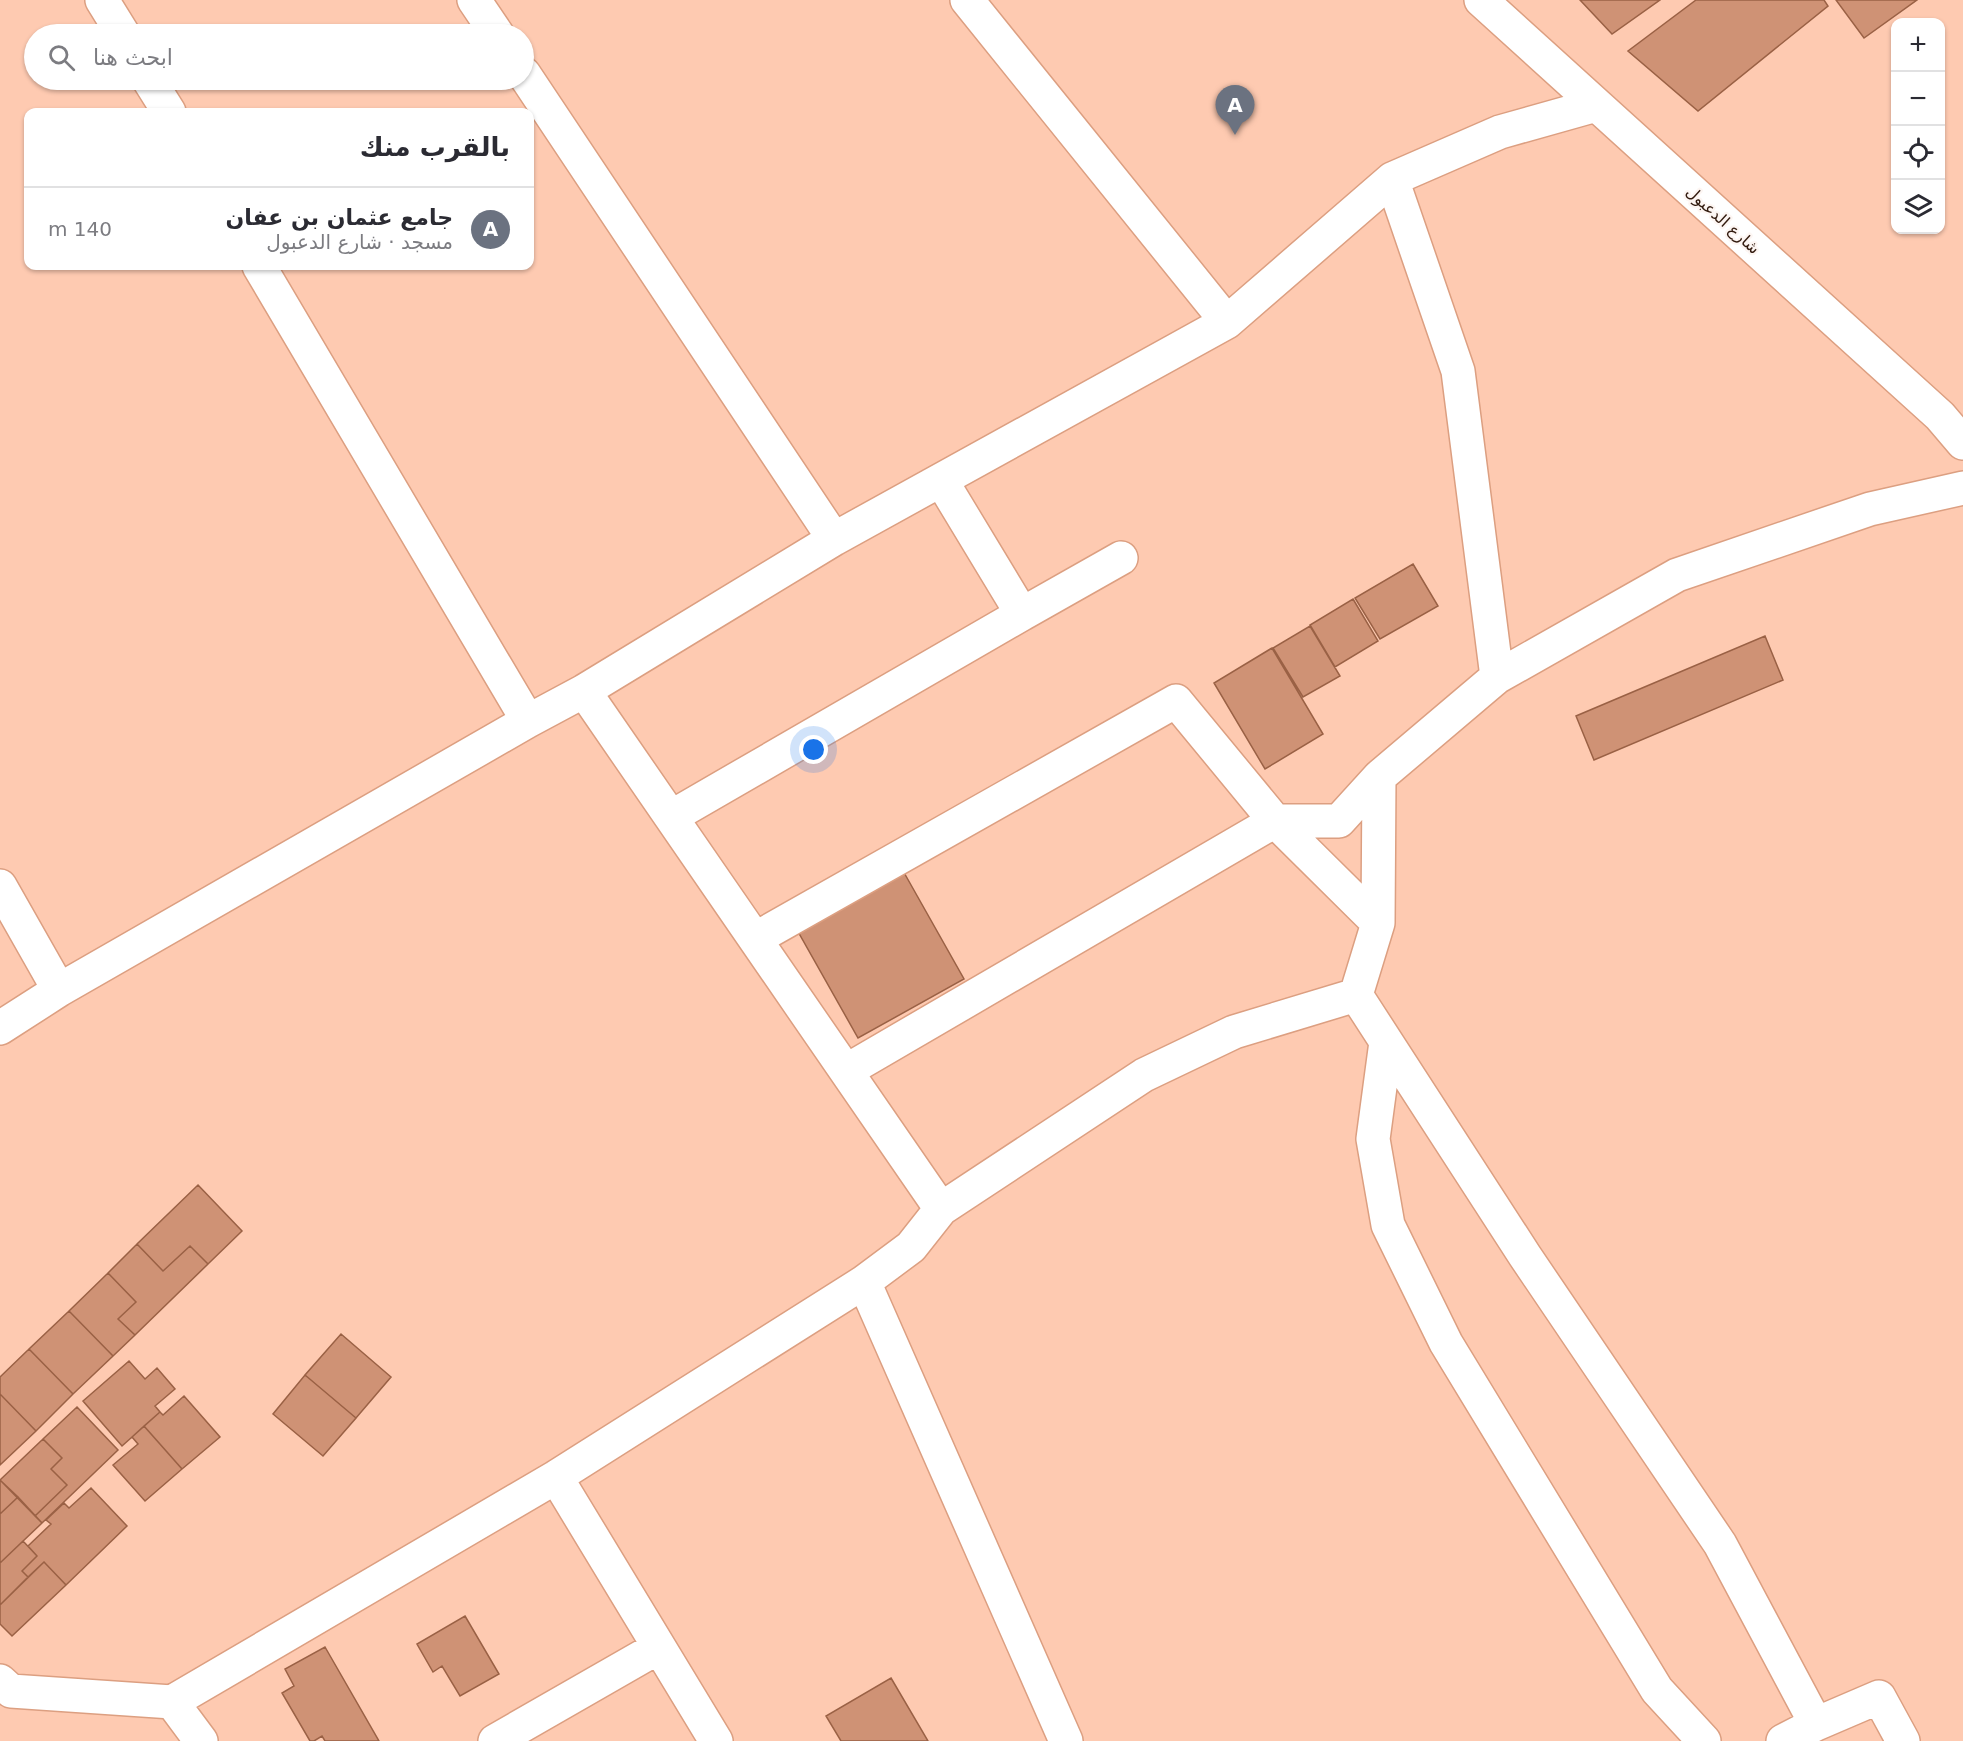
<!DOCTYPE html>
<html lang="ar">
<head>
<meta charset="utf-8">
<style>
	body { margin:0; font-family:"DejaVu Sans",Cairo,sans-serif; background:#f7f7f7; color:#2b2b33; direction:rtl }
	.controls { position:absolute; right:18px; top:18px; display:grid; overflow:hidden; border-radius:12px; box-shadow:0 2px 4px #0004 }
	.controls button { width:54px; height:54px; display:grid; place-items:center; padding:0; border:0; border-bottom:2px solid #e1e1e2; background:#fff; color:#2b2b33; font:30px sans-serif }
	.you { position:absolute; left:814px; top:750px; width:21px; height:21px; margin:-15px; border:4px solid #fff; border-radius:50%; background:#1a73e8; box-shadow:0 0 0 9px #1a73e833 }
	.badge { display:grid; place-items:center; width:39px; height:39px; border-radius:50%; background:#2c687f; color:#fff; font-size:20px; font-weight:700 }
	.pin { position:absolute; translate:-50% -50px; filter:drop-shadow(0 2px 3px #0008) }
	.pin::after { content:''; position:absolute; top:32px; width:21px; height:18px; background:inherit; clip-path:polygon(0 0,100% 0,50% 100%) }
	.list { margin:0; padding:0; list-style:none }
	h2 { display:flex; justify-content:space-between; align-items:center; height:78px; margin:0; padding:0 24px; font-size:26px }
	h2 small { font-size:20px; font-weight:400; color:#7c7c81 }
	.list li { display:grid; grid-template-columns:39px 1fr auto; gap:18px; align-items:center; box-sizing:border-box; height:84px; padding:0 24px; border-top:2px solid #e1e1e2 }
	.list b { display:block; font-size:22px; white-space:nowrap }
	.list p { margin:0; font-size:20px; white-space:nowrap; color:#7c7c81 }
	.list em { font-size:20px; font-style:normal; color:#7c7c81 }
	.icon { flex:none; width:33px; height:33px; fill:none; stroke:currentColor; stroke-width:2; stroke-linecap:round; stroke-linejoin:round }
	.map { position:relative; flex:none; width:1963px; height:1741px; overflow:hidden; direction:ltr }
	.search { position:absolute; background:#fff; box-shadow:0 2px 4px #0004; left:24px; top:24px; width:510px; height:66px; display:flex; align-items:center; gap:15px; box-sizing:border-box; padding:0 21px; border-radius:33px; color:#7c7c81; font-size:22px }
	.panel { position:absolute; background:#fff; box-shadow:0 2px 4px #0004; left:24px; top:108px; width:510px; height:162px; border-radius:12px; direction:rtl }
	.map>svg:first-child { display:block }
</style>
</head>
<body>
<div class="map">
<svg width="1963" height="1741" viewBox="0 0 1963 1741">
	<rect width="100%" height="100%" fill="#fecab1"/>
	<path fill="#cf9275" stroke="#9a6145" stroke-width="1.5" d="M1580 0H1660L1612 34Z
		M1696 0H1824L1828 6 1698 111 1628 51Z
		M1836 0H1917L1864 38Z
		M1413 564 1438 606 1380 639 1355 598Z
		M1353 599 1378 641 1335 667 1310 625Z
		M1310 626 1340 676 1303 697 1273 648Z
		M1765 636 1783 680 1594 760 1576 716Z
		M1272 648 1323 734 1265 769 1214 683Z
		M902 869 964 979 858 1038 796 928Z
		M198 1185 242 1231 208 1264 190 1246 163 1271 137 1244Z
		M137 1244 163 1271 190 1246 208 1264 135 1335 118 1319 136 1302 108 1273Z
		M108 1273 136 1302 118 1319 135 1335 113 1356 69 1311Z
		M69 1311 113 1356 73 1394 29 1349Z
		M341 1334 391 1377 356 1418 305 1375Z
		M29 1349 73 1394 36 1431 0 1394V1377Z
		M129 1361 145 1379 157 1368 175 1389 155 1406 160 1412 122 1446 83 1401Z
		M305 1375 356 1418 323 1456 273 1414Z
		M0 1394 36 1431 0 1465Z
		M184 1396 220 1437 182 1469 144 1426 160 1412 163 1415Z
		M77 1407 118 1450 42 1523 35 1516 67 1485 51 1469 62 1458 43 1439Z
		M144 1426 182 1469 145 1501 113 1465 138 1444 132 1437Z
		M43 1439 62 1458 51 1469 67 1485 35 1516 0 1480Z
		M0 1480 18 1497 0 1514Z
		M91 1488 127 1526 66 1585 44 1562 28 1577 22 1571 37 1556 28 1546 51 1524 46 1520 64 1503 69 1508Z
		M18 1497 42 1523 0 1563V1514Z
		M23 1541 37 1556 22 1571 28 1577 0 1605V1563Z
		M44 1562 66 1585 12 1636 0 1624V1605Z
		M465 1616 499 1674 460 1696 442 1666 433 1672 417 1644Z
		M325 1647 379 1741H325L322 1736 314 1741H310L282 1693 294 1686 285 1669Z
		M891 1678 928 1741H841L826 1716Z"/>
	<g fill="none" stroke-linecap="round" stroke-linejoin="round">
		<g stroke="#dc9f81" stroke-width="36">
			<path id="minor" d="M102 0 123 34
				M474 0 497 34
				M967 0 1227 322
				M1481 0 1940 416 1963 443
				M524 74 834 539
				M149 80 169 112
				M259 266 528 721
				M1022 614 1121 558
				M1497 677 1677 575 1870 509 1963 488
				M584 691 941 1209
				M671 817 1022 614 941 480
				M0 886 59 990
				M755 939 1176 701 1275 821H1339L1379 777
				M1356 995 1525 1256 1720 1544 1816 1724
				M0 1028 59 990 528 721 584 691 834 539 1227 322 1392 179 1500 132 1596 105
				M1386 1042 1373 1139 1388 1225 1446 1343 1657 1690 1704 1741
				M846 1071 1275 821 1378 923
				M864 1282 1066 1741
				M556 1477 716 1741
				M0 1681 11 1691 172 1702 556 1477 864 1282 911 1247 941 1209 1144 1075 1234 1032 1356 995 1378 923 1379 777 1497 677 1458 371 1392 179
				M172 1702 201 1741
				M495 1741 659 1647
				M1783 1741 1816 1724 1879 1697 1903 1741"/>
		</g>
		<use href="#minor" stroke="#fff" stroke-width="33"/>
	</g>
	<g text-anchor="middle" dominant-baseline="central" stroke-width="4.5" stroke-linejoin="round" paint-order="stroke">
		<g font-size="16" fill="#311a0e" stroke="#fdf6f3">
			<text transform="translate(1723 220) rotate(42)">شارع الدعبول</text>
		</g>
	</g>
</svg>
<div class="controls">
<button>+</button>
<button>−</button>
<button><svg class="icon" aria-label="locate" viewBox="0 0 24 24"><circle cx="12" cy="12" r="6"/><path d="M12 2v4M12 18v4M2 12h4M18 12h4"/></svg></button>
<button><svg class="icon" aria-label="layers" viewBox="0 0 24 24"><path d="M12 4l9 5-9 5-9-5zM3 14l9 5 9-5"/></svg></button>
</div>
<div class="you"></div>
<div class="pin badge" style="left:1235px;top:135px;background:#6b7280">A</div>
<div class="search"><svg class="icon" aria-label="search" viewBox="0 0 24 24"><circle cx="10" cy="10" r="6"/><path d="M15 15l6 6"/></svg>ابحث هنا</div>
<section class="panel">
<h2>بالقرب منك<small></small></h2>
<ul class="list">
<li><span class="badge" style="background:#6b7280">A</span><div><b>جامع عثمان بن عفان</b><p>مسجد · شارع الدعبول</p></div><em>140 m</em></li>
</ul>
</section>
</div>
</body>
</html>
